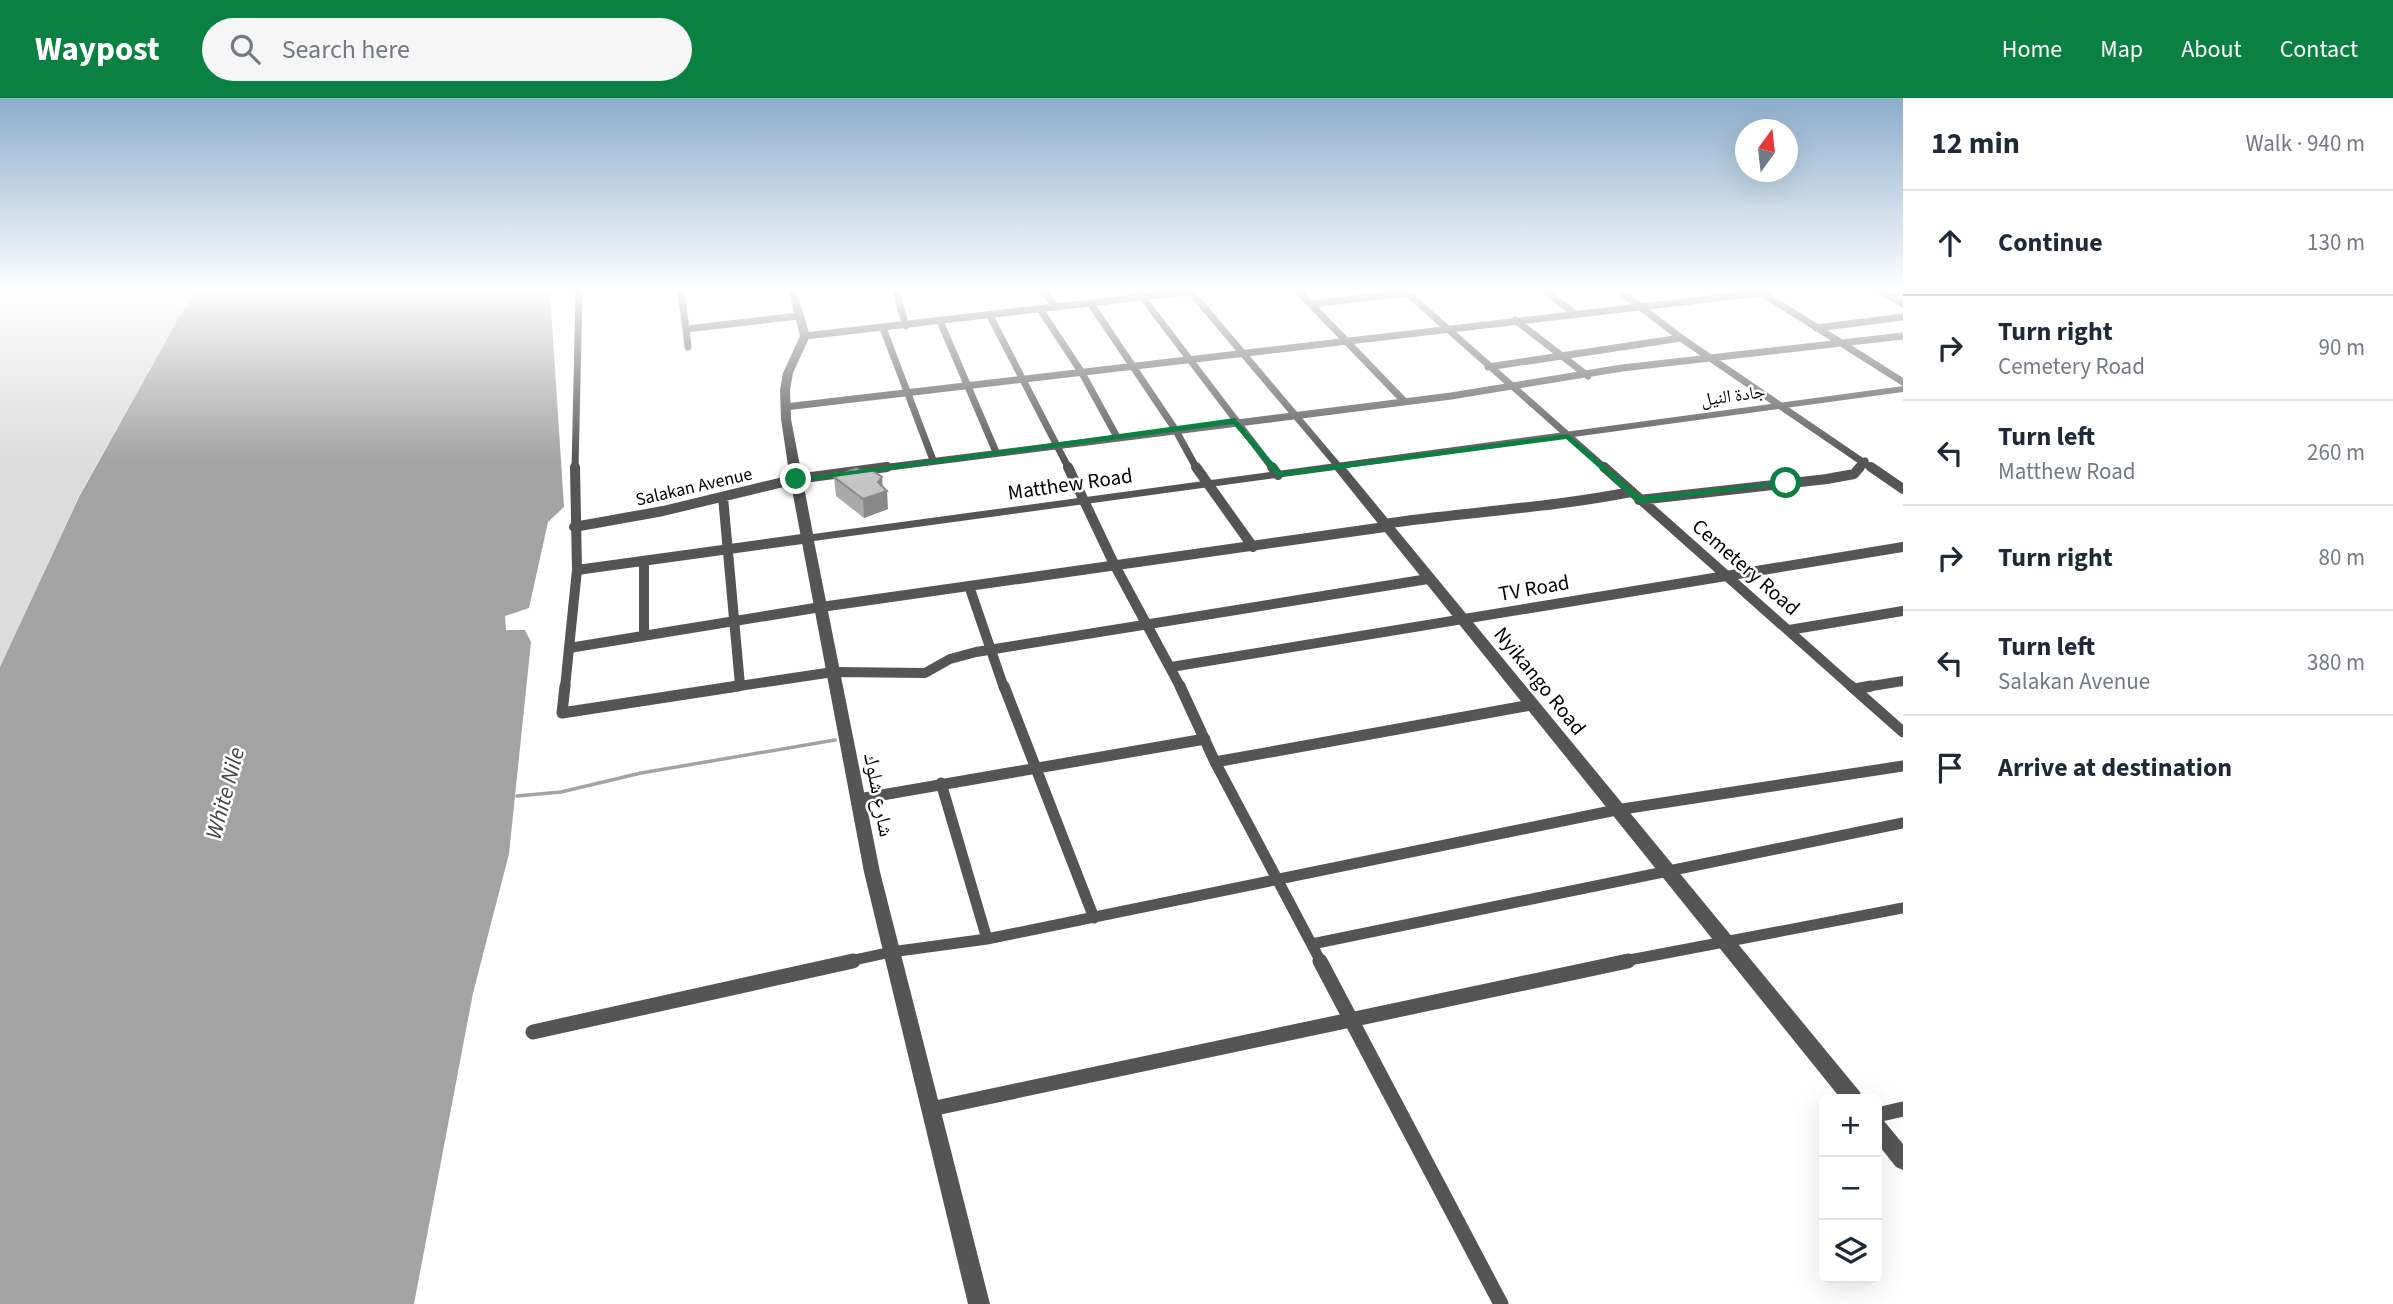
<!DOCTYPE html>
<html lang="en">
<head>
<meta charset="utf-8">
<style>
	body { margin:0; font-family:"Source Sans 3","Noto Naskh Arabic",sans-serif; background:#f6f6f7; color:#1f2937 }
	.controls { position:absolute; right:21px; bottom:21px; display:grid; overflow:hidden; border-radius:10px; box-shadow:0 7px 28px #0002 }
	.controls button { width:63px; height:63px; display:grid; place-items:center; padding:0; border:0; border-bottom:2px solid #e0e1e3; background:#fff; color:#1f2937; font:35px sans-serif }
	.compass { position:absolute; left:1735px; top:21px; width:63px; height:63px; border-radius:50%; background:#fff; box-shadow:0 7px 28px #0002; rotate:15deg }
	.stop { position:absolute; width:21px; height:21px; margin:-16px; border:5px solid #0b8043; border-radius:50%; background:#fff }
	.stop.end { background:#0b8043; border-color:#fff; box-shadow:0 2px 7px #0008 }
	.list { margin:0; padding:0; list-style:none }
	h2 { display:flex; justify-content:space-between; align-items:center; height:91px; margin:0; padding:0 28px; font-size:30px }
	h2 small { font-size:23px; font-weight:400; color:#747a83 }
	.list li { display:grid; grid-template-columns:46px 1fr auto; gap:21px; align-items:center; box-sizing:border-box; height:105px; padding:0 28px; border-top:2px solid #e0e1e3 }
	.list b { display:block; font-size:26px; white-space:nowrap }
	.list p { margin:0; font-size:23px; white-space:nowrap; color:#747a83 }
	.list em { font-size:23px; font-style:normal; color:#747a83 }
	.icon { flex:none; width:38px; height:38px; fill:none; stroke:currentColor; stroke-width:2; stroke-linecap:round; stroke-linejoin:round }
	.map { position:relative; flex:none; width:1903px; height:1206px; overflow:hidden }
	header { display:flex; align-items:center; gap:42px; box-sizing:border-box; height:98px; padding:0 35px; background:#0b8043; color:#fff }
	header strong { font-size:33px }
	nav { display:flex; gap:38px; margin-inline-start:auto; font-size:24px }
	.search { width:490px; height:63px; background:#f6f6f7; display:flex; align-items:center; gap:18px; box-sizing:border-box; padding:0 24px; border-radius:38px; color:#747a83; font-size:26px }
	main { display:flex }
	aside { flex:1; background:#fff }
	.map>svg:first-child { display:block }
</style>
</head>
<body>
<header>
<strong>Waypost</strong>
<div class="search"><svg class="icon" aria-label="search" viewBox="0 0 24 24"><circle cx="10" cy="10" r="6"/><path d="M15 15l6 6"/></svg>Search here</div>
<nav><a>Home</a><a>Map</a><a>About</a><a>Contact</a></nav>
</header>
<main>
<div class="map">
<svg width="1903" height="1206" viewBox="0 0 1903 1206">
	<rect width="100%" height="100%" fill="#fff"/>
	<path fill="#dcdcdc" d="M0 194H198L182 214 79 398 0 569Z"/>
	<path fill="#a3a3a3" d="M198 194H550L564 409 548 424 529 510 505 518 506 532H525L531 544 509 756 473 895 414 1206H0V569L79 399 182 214Z"/>
	<g fill="none" stroke-linecap="round" stroke-linejoin="round">
		<path stroke="#a3a3a3" stroke-width="3.5" d="M517 698 561 694 641 675 835 642"/>
		<path stroke="#555" stroke-width="7" d="M681 194 686 231
			M896 194 906 228
			M1044 194 1056 209
			M1191 194 1339 369
			M1299 194 1403 302
			M1406 194 1606 371
			M1547 194 1575 216
			M1621 194 1681 240 1873 371
			M1882 194 1903 206
			M1762 195 1903 284
			M1140 196 1273 371
			M1091 206 1175 331 1197 371
			M1311 206 1407 195
			M1040 211 1082 275 1117 339
			M990 218 1069 371
			M1515 222 1588 278
			M940 223 996 354
			M883 230 933 362
			M1816 230 1903 219
			M805 238 1185 194
			M688 249 686 231 798 218
			M1488 269 1681 240
			M785 309 1768 194
			M575 371 579 194
			M874 371 1451 298 1622 270 1903 238
			M1858 371 1865 363"/>
		<path stroke="#555" stroke-width="10" d="M575 369 577 472 569 550 821 509 1385 429
			M1068 369 1114 466 1181 590
			M1196 369 1253 449
			M1272 369 1278 377
			M1604 369 1853 590
			M1871 369 1903 391
			M723 399 740 587
			M1639 402 1827 381 1854 376 1860 369
			M1383 426C1466 414 1549 410 1631 394
			M574 429 663 413 796 381 887 369
			M644 464V538
			M577 472 809 440
			M969 488 1004 590
			M1789 532 1903 513
			M1171 569 1903 449
			M565 590 569 550
			M726 590 833 574 925 575 950 561 976 554 1428 481
			M1860 590 1903 583"/>
		<path stroke="#555" stroke-width="11" d="M565 588 562 615 738 588
			M1004 588 1094 820
			M1180 588 1215 664 1321 864
			M1851 588 1903 634
			M1855 591 1871 588
			M1215 664 1531 607
			M941 685 987 841
			M859 701 1205 641
			M1312 846 1903 725
			M845 864 891 854 987 841 1616 712 1903 668
			M1619 864 1903 810"/>
		<path stroke="#555" stroke-width="15" d="M1320 863 1501 1206
			M533 934 853 863
			M931 1011 1628 863
			M1877 1017 1903 1011"/>
		<path fill="#555" fill-rule="evenodd" d="M789 194H797L810 238 793 275 790 292 791 321 813 436 1903 288V294L1346 370 1860 994 1862 1001H1841L1335 372 814 443 880 774 990 1206H968L864 774 790 381 781 321 780 292 783 275 800 238Z
			M1877 1020 1884 1023 1903 1046V1072L1896 1069 1877 1045Z"/>
	</g>
	<path fill="#a9a9a9" d="M834 379 888 411 864 420 836 398Z"/>
	<path fill="#898989" d="M882 379 883 394 887 393 888 411 864 420 863 401Z"/>
	<path fill="#c4c4c4" stroke="#898989" stroke-width="2" d="M856 370 861 373 872 372 882 379 878 384 887 393 863 401 834 379Z"/>
	<linearGradient id="sky" x2="0" y2="1"><stop stop-color="#8cadcc"/><stop offset="0.53" stop-color="#fff"/><stop offset="1" stop-color="#fff" stop-opacity="0"/></linearGradient>
	<rect width="1903" height="363" fill="url(#sky)"/>
	<path fill="#0b8043" d="M1235 320 1281 374 1568 336 1641 399 1786 383 1791 385 1639 405 1566 341 1278 379 1233 326 796 384 792 381Z"/>
	<g text-anchor="middle" dominant-baseline="central" stroke-width="5" stroke-linejoin="round" paint-order="stroke">
		<g font-size="18" fill="#000" stroke="#fff">
			<text transform="translate(1733 298) rotate(-8)">جادة النيل</text>
			<text transform="translate(694 389) rotate(-13)">Salakan Avenue</text>
		</g>
		<g font-size="21" fill="#000" stroke="#fff">
			<text transform="translate(1070 386) rotate(-8)">Matthew Road</text>
			<text transform="translate(1746 469) rotate(41)">Cemetery Road</text>
			<text transform="translate(1534 490) rotate(-10)">TV Road</text>
			<text transform="translate(1540 583) rotate(51)">Nyikango Road</text>
			<text transform="translate(879 697) rotate(79)">شارع شلوك</text>
		</g>
		<g font-size="23" font-style="italic" fill="#444" stroke="#fff">
			<text transform="translate(225 695) rotate(-75)">White Nile</text>
		</g>
	</g>
</svg>
<div class="controls">
<button>+</button>
<button>−</button>
<button><svg class="icon" aria-label="layers" viewBox="0 0 24 24"><path d="M12 4l9 5-9 5-9-5zM3 14l9 5 9-5"/></svg></button>
</div>
<svg class="compass" viewBox="-18 -18 36 36"><path d="M0-13l5 13h-10z" fill="#e53935"/><path d="M0 13l5-13h-10z" fill="#747a83"/></svg>
<div class="stop" style="left:1786px;top:385px"></div>
<div class="stop end" style="left:796px;top:381px"></div>
</div>
<aside>
<h2>12 min<small>Walk · 940 m</small></h2>
<ul class="list">
<li><svg class="icon" aria-label="ahead" viewBox="0 0 24 24"><path d="M12 20V5M6 11l6-6 6 6"/></svg><div><b>Continue</b></div><em>130 m</em></li>
<li><svg class="icon" aria-label="right" viewBox="0 0 24 24"><path d="M7 20v-9h11M14 6l5 5-5 5"/></svg><div><b>Turn right</b><p>Cemetery Road</p></div><em>90 m</em></li>
<li><svg class="icon" aria-label="left" viewBox="0 0 24 24"><path d="M17 20v-9H6M10 6l-5 5 5 5"/></svg><div><b>Turn left</b><p>Matthew Road</p></div><em>260 m</em></li>
<li><svg class="icon" aria-label="right" viewBox="0 0 24 24"><path d="M7 20v-9h11M14 6l5 5-5 5"/></svg><div><b>Turn right</b></div><em>80 m</em></li>
<li><svg class="icon" aria-label="left" viewBox="0 0 24 24"><path d="M17 20v-9H6M10 6l-5 5 5 5"/></svg><div><b>Turn left</b><p>Salakan Avenue</p></div><em>380 m</em></li>
<li><svg class="icon" aria-label="arrive" viewBox="0 0 24 24"><path d="M6 21V4h12l-3 4 3 4H6"/></svg><div><b>Arrive at destination</b></div></li>
</ul>
</aside>
</main>
</body>
</html>
